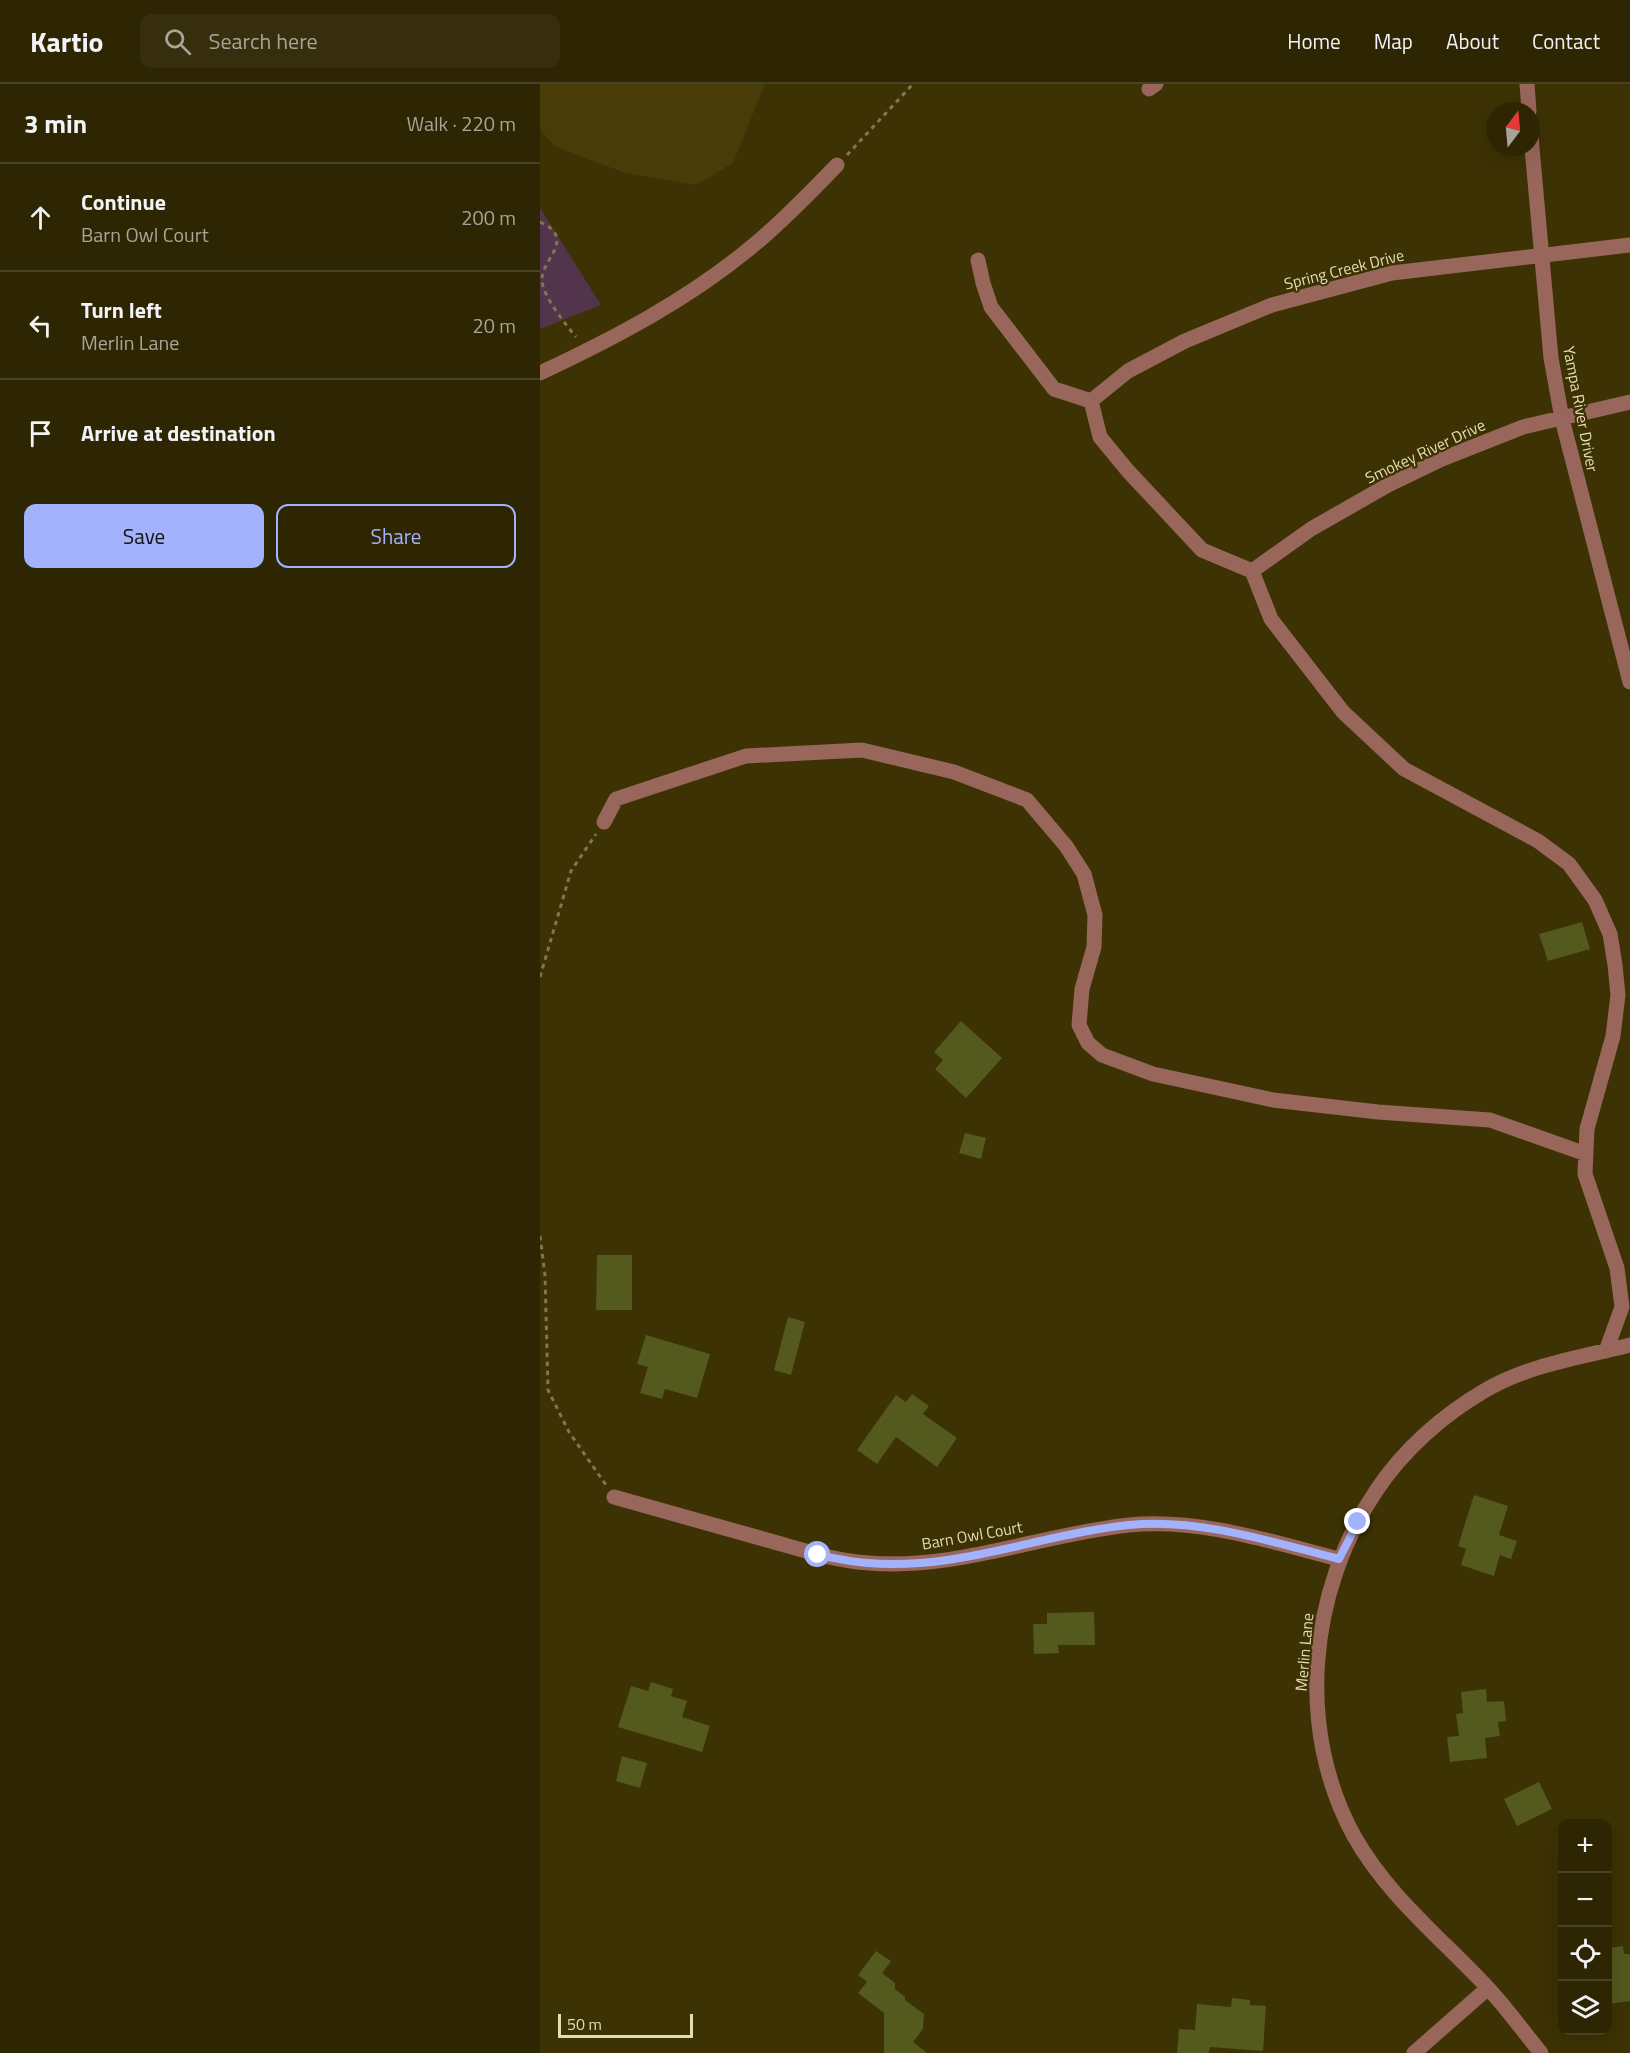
<!DOCTYPE html>
<html lang="en">
<head>
<meta charset="utf-8">
<style>
	body { margin:0; font-family:"Titillium Web",sans-serif; background:#362e0d; color:#f1f3f6 }
	.controls { position:absolute; right:18px; bottom:18px; display:grid; overflow:hidden; border-radius:12px; box-shadow:0 6px 24px #0002 }
	.controls button { width:54px; height:54px; display:grid; place-items:center; padding:0; border:0; border-bottom:2px solid #494325; background:#2e2603; color:#f1f3f6; font:30px sans-serif }
	.compass { position:absolute; left:946px; top:18px; width:54px; height:54px; border-radius:50%; background:#2e2603; box-shadow:0 6px 24px #0002; rotate:16deg }
	.scale { position:absolute; left:18px; bottom:15px; width:135px; box-sizing:border-box; padding-left:6px; border:3px solid #e5dbb5; border-top:0; font-size:16px; line-height:21px; white-space:nowrap; color:#e5dbb5; -webkit-text-stroke:4px #3d3204; paint-order:stroke }
	.stop { position:absolute; width:18px; height:18px; margin:-14px; border:4px solid #a2b2fd; border-radius:50%; background:#fff }
	.stop.end { background:#a2b2fd; border-color:#fff; box-shadow:0 2px 6px #0008 }
	.list { margin:0; padding:0; list-style:none }
	h2 { display:flex; justify-content:space-between; align-items:center; height:78px; margin:0; padding:0 24px; font-size:26px }
	h2 small { font-size:20px; font-weight:400; color:#a7a59a }
	.list li { display:grid; grid-template-columns:39px 1fr auto; gap:18px; align-items:center; box-sizing:border-box; height:108px; padding:0 24px; border-top:2px solid #494325 }
	.list b { display:block; font-size:22px; white-space:nowrap }
	.list p { margin:0; font-size:20px; white-space:nowrap; color:#a7a59a }
	.list em { font-size:20px; font-style:normal; color:#a7a59a }
	.actions { display:flex; gap:12px; padding:18px 24px }
	.actions a { flex:1; padding:14px 0; border:2px solid #a2b2fd; border-radius:12px; text-align:center; font-size:21px; color:#a2b2fd }
	.actions .main { background:#a2b2fd; color:#111 }
	.icon { flex:none; width:33px; height:33px; fill:none; stroke:currentColor; stroke-width:2; stroke-linecap:round; stroke-linejoin:round }
	.map { position:relative; flex:none; width:1090px; height:1969px; overflow:hidden }
	header { display:flex; align-items:center; gap:36px; box-sizing:border-box; height:84px; padding:0 30px; background:#2e2603; border-bottom:2px solid #494325 }
	header strong { font-size:28px }
	nav { display:flex; gap:33px; margin-inline-start:auto; font-size:21px }
	.search { width:420px; height:54px; background:#362e0d; display:flex; align-items:center; gap:15px; box-sizing:border-box; padding:0 21px; border-radius:12px; color:#a7a59a; font-size:22px }
	main { display:flex }
	aside { flex:1; background:#2e2603 }
	.map>svg:first-child { display:block }
</style>
</head>
<body>
<header>
<strong>Kartio</strong>
<div class="search"><svg class="icon" aria-label="search" viewBox="0 0 24 24"><circle cx="10" cy="10" r="6"/><path d="M15 15l6 6"/></svg>Search here</div>
<nav><a>Home</a><a>Map</a><a>About</a><a>Contact</a></nav>
</header>
<main>
<aside>
<h2>3 min<small>Walk · 220 m</small></h2>
<ul class="list">
<li><svg class="icon" aria-label="ahead" viewBox="0 0 24 24"><path d="M12 20V5M6 11l6-6 6 6"/></svg><div><b>Continue</b><p>Barn Owl Court</p></div><em>200 m</em></li>
<li><svg class="icon" aria-label="left" viewBox="0 0 24 24"><path d="M17 20v-9H6M10 6l-5 5 5 5"/></svg><div><b>Turn left</b><p>Merlin Lane</p></div><em>20 m</em></li>
<li><svg class="icon" aria-label="arrive" viewBox="0 0 24 24"><path d="M6 21V4h12l-3 4 3 4H6"/></svg><div><b>Arrive at destination</b></div></li>
</ul>
<div class="actions"><a class="main">Save</a><a>Share</a></div>
</aside>
<div class="map">
<svg width="1090" height="1969" viewBox="0 0 1090 1969">
	<rect width="100%" height="100%" fill="#3d3204"/>
	<path fill="#483c09" d="M0 0H225L193 79 156 101 85 89 14 62 0 45Z"/>
	<path fill="#53344d" d="M0 124 61 221 0 245Z"/>
	<path fill="#54591d" d="M1042 838 1050 865 1008 877 999 850Z
		M421 937 462 974 426 1014 395 985 403 976 394 968Z
		M425 1049 446 1054 441 1075 419 1069Z
		M57 1171H92V1226H56Z
		M248 1233 265 1238 251 1291 234 1286Z
		M106 1251 170 1270 157 1314 125 1305 122 1315 100 1309 108 1283 97 1280Z
		M372 1310 389 1322 383 1330 417 1354 397 1383 356 1353 337 1380 317 1366 356 1311 366 1318Z
		M934 1411 968 1422 959 1451 977 1457 971 1475 960 1471 954 1492 921 1481 926 1465 918 1462Z
		M554 1528 555 1561H518L519 1569 494 1570 493 1540H507V1529Z
		M111 1598 133 1605 131 1612 147 1617 142 1633 170 1642 162 1668 78 1643 91 1602 108 1607Z
		M946 1605 947 1618 964 1617 966 1637 958 1638 960 1652 945 1654 947 1674 910 1678 907 1653 919 1652 916 1630 923 1629 921 1608Z
		M82 1672 107 1679 100 1704 76 1697Z
		M999 1698 1012 1725 977 1742 964 1715Z
		M1083 1862 1084 1870H1090V1917L1068 1920V1864Z
		M336 1867 351 1877 342 1889 355 1899V1905L365 1913V1916L384 1930 383 1945 373 1958 387 1969H344V1929L318 1909 327 1898 318 1891Z
		M692 1914 710 1916V1921L726 1922 723 1967 670 1963 669 1969H637L639 1945 655 1946 657 1920 691 1923Z"/>
	<g fill="none" stroke-linecap="round" stroke-linejoin="round">
		<path stroke="#82774c" stroke-width="3" stroke-dasharray="4.5 4.5" stroke-linecap="butt" d="M307 71 373 0
			M0 138C38 155 0 176 2 197 3 212 26 241 36 253
			M0 893 31 787 56 750
			M0 1152 5 1191 8 1306 29 1348 66 1401"/>
		<path stroke="#98665a" stroke-width="15" d="M987 0 989 27
			M609 5 616 0
			M991 53 1011 274 1022 335 1090 598
			M438 176 443 199 451 223 514 305 551 317 560 353 588 387 662 466 712 487 731 535 803 628 864 685 998 757 1029 780 1055 816 1070 850 1075 881 1078 911 1073 952 1047 1045 1045 1090 1077 1184 1082 1223 1066 1267
			M0 289C75 254 151 214 215 160 244 136 271 108 297 81
			M551 317 588 287 645 257 732 221 852 189 1090 161
			M712 487 771 445 848 401 902 375 983 343 1090 318
			M64 738 76 715 206 672 322 666 414 688 487 716 526 762 544 790 555 831 554 863 542 905 539 941 548 959 562 971 613 990 733 1016 838 1028 950 1036 1046 1070
			M74 1413C125 1427 176 1442 227 1456 260 1465 294 1477 329 1479 418 1486 502 1450 589 1441 660 1434 732 1458 799 1475
			M874 1969 948 1904
			M1001 1969C983 1947 966 1923 946 1902 901 1854 847 1811 814 1752 755 1644 769 1507 836 1407 863 1366 903 1331 944 1307 987 1281 1042 1273 1090 1261"/>
	</g>
	<g fill="none" stroke-linecap="round" stroke-linejoin="round">
		<path stroke="#a2b2fd" stroke-width="8" d="M278 1471C295 1474 311 1478 328 1479 417 1487 501 1450 589 1441 660 1434 732 1458 799 1475L818 1438"/>
	</g>
	<g text-anchor="middle" dominant-baseline="central" stroke-width="4.5" stroke-linejoin="round" paint-order="stroke">
		<g font-size="16" fill="#e5dbb5" stroke="#3d3204">
			<text transform="translate(804 185) rotate(-14)">Spring Creek Drive</text>
			<text transform="translate(1041 325) rotate(79)">Yampa River Driver</text>
			<text transform="translate(885 367) rotate(-25)">Smokey River Drive</text>
			<text transform="translate(432 1451) rotate(-10)">Barn Owl Court</text>
			<text transform="translate(764 1568) rotate(-85)">Merlin Lane</text>
		</g>
	</g>
</svg>
<div class="controls">
<button>+</button>
<button>−</button>
<button><svg class="icon" aria-label="locate" viewBox="0 0 24 24"><circle cx="12" cy="12" r="6"/><path d="M12 2v4M12 18v4M2 12h4M18 12h4"/></svg></button>
<button><svg class="icon" aria-label="layers" viewBox="0 0 24 24"><path d="M12 4l9 5-9 5-9-5zM3 14l9 5 9-5"/></svg></button>
</div>
<svg class="compass" viewBox="-18 -18 36 36"><path d="M0-13l5 13h-10z" fill="#e53935"/><path d="M0 13l5-13h-10z" fill="#a7a59a"/></svg>
<div class="scale">50 m</div>
<div class="stop" style="left:278px;top:1471px"></div>
<div class="stop end" style="left:818px;top:1438px"></div>
</div>
</main>
</body>
</html>
